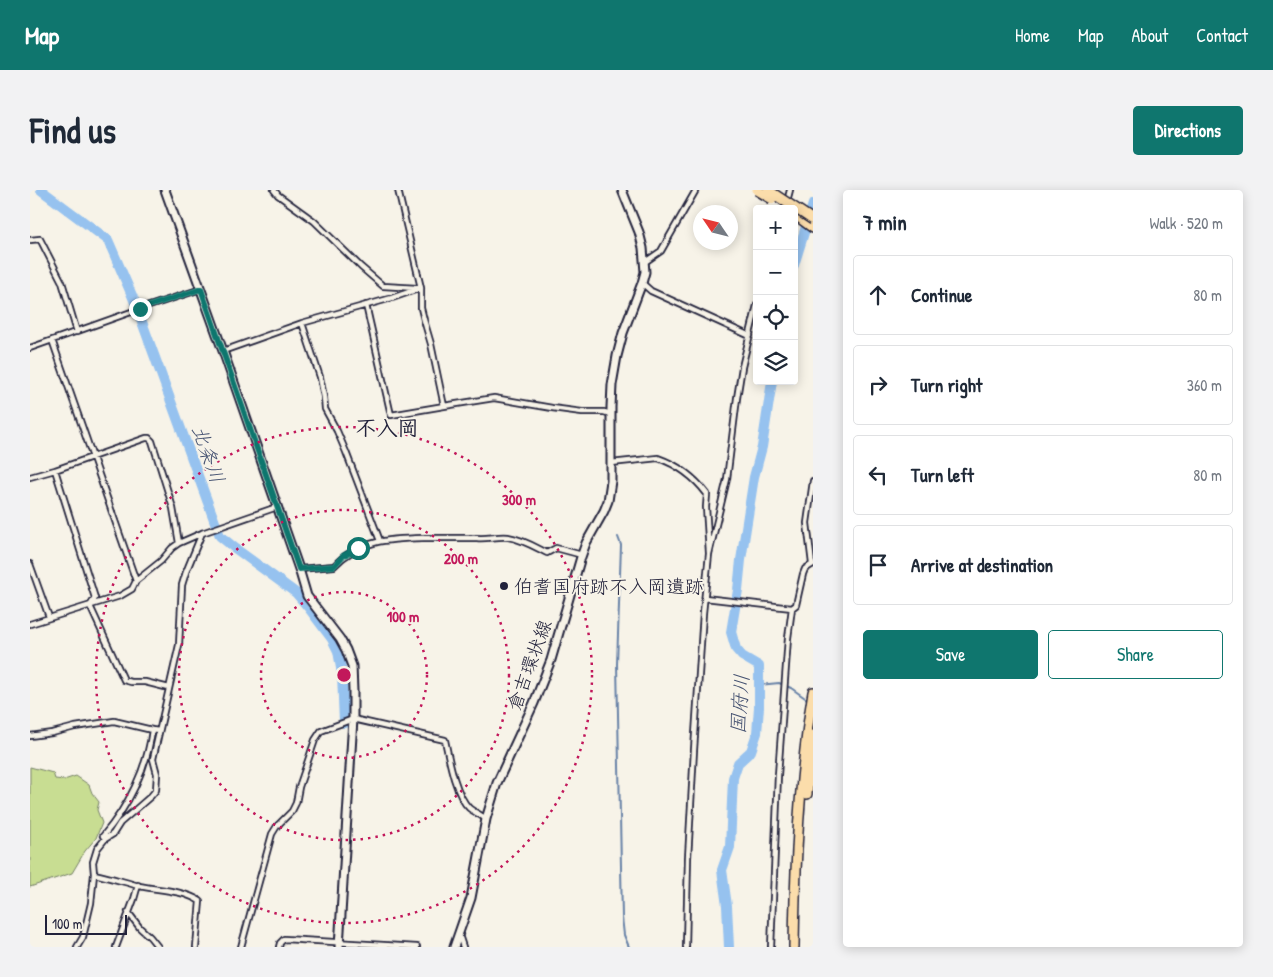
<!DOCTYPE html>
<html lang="en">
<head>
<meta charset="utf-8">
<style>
	body { margin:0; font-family:"Patrick Hand","Klee One",sans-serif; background:#f2f2f3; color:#1f2937 }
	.controls { position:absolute; right:15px; top:15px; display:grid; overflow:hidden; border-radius:5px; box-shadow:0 2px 12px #0003 }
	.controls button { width:45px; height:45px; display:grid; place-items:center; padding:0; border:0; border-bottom:1px solid #e0e1e3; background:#fff; color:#1f2937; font:25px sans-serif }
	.compass { position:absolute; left:663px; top:15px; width:45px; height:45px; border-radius:50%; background:#fff; box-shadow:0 2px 12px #0003; rotate:305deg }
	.scale { position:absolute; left:15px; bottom:12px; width:82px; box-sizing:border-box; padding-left:5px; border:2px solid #22223b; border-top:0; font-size:14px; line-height:18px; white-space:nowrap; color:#22223b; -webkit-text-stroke:4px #f7f3e8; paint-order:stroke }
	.stop { position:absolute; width:15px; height:15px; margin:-11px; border:4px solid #0f766e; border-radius:50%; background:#fff }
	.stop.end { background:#0f766e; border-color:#fff; box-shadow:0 1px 5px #0008 }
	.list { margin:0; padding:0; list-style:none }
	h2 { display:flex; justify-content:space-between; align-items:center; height:65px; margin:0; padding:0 20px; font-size:21px }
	h2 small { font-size:16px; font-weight:400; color:#747a83 }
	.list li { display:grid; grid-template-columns:32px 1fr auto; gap:15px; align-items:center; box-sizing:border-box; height:80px; margin:0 10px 10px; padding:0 10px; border:1px solid #e0e1e3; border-radius:5px }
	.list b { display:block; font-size:19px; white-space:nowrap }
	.list em { font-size:16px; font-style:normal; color:#747a83 }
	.actions { display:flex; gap:10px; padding:15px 20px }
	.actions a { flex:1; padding:11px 0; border:1px solid #0f766e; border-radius:5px; text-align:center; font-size:18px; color:#0f766e }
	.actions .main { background:#0f766e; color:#fff }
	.icon { flex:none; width:28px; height:28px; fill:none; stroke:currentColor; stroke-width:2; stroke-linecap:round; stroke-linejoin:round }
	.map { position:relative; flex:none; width:783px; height:757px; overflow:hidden; border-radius:5px }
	header { display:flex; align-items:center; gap:30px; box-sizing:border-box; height:70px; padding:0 25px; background:#0f766e; color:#fff }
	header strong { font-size:24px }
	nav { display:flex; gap:28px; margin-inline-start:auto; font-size:18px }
	.intro { display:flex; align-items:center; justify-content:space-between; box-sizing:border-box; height:120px; padding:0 30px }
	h1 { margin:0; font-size:35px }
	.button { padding:12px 22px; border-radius:5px; background:#0f766e; color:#fff; font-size:18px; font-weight:700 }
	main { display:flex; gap:30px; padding:0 30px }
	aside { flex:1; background:#fff; border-radius:5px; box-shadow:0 2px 12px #0003 }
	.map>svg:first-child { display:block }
</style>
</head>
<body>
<header>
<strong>Map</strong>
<nav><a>Home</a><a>Map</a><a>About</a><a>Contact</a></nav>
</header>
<div class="intro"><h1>Find us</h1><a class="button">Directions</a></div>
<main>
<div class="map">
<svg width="783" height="757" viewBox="0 0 783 757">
	<rect width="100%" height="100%" fill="#f7f3e8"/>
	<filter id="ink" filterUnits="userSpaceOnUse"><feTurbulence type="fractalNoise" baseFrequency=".02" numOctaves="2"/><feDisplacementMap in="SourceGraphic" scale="10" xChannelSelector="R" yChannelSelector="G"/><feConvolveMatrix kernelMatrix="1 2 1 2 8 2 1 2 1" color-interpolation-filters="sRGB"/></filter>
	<g filter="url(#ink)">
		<path fill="#c8dd92" stroke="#758066" d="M0 577 23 583 25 589 34 590 46 586 59 595 62 603 69 612 67 620 72 633 66 648 55 661 42 683 0 697Z"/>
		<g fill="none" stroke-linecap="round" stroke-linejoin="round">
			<path stroke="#6882a7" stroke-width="2" d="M588 347 591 355 587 474 592 727 594 745 599 757
				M729 495 749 493 761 498 778 510"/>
			<path stroke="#96c2ef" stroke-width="10" d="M11 0 78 50 104 110 190 346 206 359 266 403 278 417 302 449 308 461 312 484 314 533
				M764 75 783 14
				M699 757 697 716 692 680 700 657 703 588 708 573 721 561 727 543 729 517V476L712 466 706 459 701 442 708 400 711 370 724 287 732 257 742 191"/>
			<g stroke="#22223b" stroke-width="8">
				<path id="street" d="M244 0 248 5 284 31 331 77 353 96 387 98
					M368 0 391 98V118L394 130 401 154 414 216 464 208 522 218 552 222H574L581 224
					M755 19 760 0
					M0 50 10 49 32 92 47 142
					M615 72 631 61 666 0
					M612 93 621 101 720 146
					M336 115 361 225 414 216
					M272 133 290 187 294 207 295 219 307 241 316 262 350 351
					M22 150 106 391
					M0 158 104 121 171 99
					M193 161 272 133 362 108 391 98
					M581 273 628 268C648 275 665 288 677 304L676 317 679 363
					M25 280 65 408 60 416
					M0 287 25 280 116 248H119L122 251 143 318 149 353
					M0 374 19 427
					M782 374 777 333 783 291
					M269 379 304 376C329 349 362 349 397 348 414 348 430 348 447 348 457 349 468 346 478 347 492 349 505 357 517 363L526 358 552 365
					M675 408 762 418
					M60 416 94 490 101 492H115L139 498
					M0 434 90 406 102 399 106 391 131 371 142 358 149 353 172 343 247 317
					M0 546 22 543 45 537 84 531 122 540
					M73 646C98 617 117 579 122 540L129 541
					M64 684C79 687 94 692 109 696 129 700 152 700 170 711L166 757
					M98 722 110 738 120 747 128 757
					M429 745 433 757
					M47 757 53 747 61 713 64 684 63 672 67 659 75 649 83 644 90 633 121 606 126 600 127 584 123 569 149 455 152 395 156 382 172 343
					M86 757 104 709 108 695
					M211 757 242 644 247 636 262 621 266 613 269 597 285 550 291 541 323 529 415 550C419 569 425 604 439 618 444 622 451 625 456 629
					M249 757 250 753 254 749 387 757
					M656 757 658 668 664 560 673 423 679 364 697 289 707 208 712 177 727 115
					M741 757 748 585 758 448 762 418 766 415 773 384 775 379 783 374"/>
			</g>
			<g stroke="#22223b" stroke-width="11">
				<path id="secondary" d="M135 0 193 161 269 379 277 406 310 449 316 460 322 476 323 501V529L309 757
					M424 757 441 708 456 629 467 593 504 513 521 470 551 367 556 353 574 321 578 311 581 291V217L582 195 587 166 593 143 612 93 615 82 613 58 609 42 592 0"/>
			</g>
			<g stroke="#22223b" stroke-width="12">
				<path id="highway" d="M764 24 783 38
					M777 604 783 545
					M764 757C765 672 769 586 783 502"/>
			</g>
			<use href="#street" stroke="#f7f3e8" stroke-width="4.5"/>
			<use href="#secondary" stroke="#f7f3e8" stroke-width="7"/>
			<use href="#highway" stroke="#fbddab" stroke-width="9"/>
			<g stroke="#22223b" stroke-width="12" stroke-linecap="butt">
				<path id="highway-bridge" d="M727 0 742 9
					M738 0 783 30"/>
			</g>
			<use href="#highway-bridge" stroke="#fbddab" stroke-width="9"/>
		</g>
	</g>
	<g fill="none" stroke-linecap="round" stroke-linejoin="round" filter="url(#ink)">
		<path stroke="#0f766e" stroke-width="6" d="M110 119 171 99 269 379 304 376 313 366 328 358"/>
	</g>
	<g fill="none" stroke="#c2185b" stroke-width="2.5" stroke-dasharray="2.5 5">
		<circle cx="314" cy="485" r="83"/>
		<circle cx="314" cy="485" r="165"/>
		<circle cx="314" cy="485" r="248"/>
	</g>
	<circle fill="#22223b" stroke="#f7f3e8" stroke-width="2" cx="474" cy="396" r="5"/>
	<g text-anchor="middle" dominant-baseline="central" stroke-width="4" stroke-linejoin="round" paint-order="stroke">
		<g font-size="19" fill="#22223b" stroke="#f7f3e8" text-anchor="start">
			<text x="484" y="396">伯耆国府跡不入岡遺跡</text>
		</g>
		<g font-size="19" fill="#22223b" stroke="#f7f3e8">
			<text transform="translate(499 475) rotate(-70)">倉吉環状線</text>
		</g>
		<g font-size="20" font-style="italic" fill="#455271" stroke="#f7f3e8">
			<text transform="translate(179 264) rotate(70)">北条川</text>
			<text transform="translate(709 514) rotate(-86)">国府川</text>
		</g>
		<g font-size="21" font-weight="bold" fill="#22223b" stroke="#f7f3e8">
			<text x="357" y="237">不入岡</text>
		</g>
	</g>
	<circle cx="314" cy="485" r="8" fill="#c2185b" stroke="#f7f3e8" stroke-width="2.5"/>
	<g font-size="15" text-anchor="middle" font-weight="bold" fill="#c2185b" stroke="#f7f3e8" stroke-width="4" stroke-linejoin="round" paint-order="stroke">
		<text x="489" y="315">300 m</text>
		<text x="431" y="374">200 m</text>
		<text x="373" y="432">100 m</text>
	</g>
</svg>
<div class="controls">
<button>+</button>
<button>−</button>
<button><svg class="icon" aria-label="locate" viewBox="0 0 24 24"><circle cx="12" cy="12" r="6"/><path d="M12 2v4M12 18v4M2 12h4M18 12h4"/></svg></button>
<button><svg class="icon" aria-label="layers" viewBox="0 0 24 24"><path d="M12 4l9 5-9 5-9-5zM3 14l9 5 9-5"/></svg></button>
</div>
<svg class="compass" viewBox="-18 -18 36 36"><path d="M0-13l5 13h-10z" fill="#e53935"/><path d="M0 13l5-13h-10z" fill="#747a83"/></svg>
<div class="scale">100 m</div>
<div class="stop" style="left:328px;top:358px"></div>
<div class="stop end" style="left:110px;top:119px"></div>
</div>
<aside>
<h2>7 min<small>Walk · 520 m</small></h2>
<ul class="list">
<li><svg class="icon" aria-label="ahead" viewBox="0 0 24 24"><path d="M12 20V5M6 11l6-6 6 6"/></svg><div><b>Continue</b></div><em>80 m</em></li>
<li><svg class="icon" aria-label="right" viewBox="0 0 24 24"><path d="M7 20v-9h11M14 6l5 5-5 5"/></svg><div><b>Turn right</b></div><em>360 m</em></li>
<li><svg class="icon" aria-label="left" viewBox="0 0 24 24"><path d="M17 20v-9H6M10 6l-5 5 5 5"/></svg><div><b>Turn left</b></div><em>80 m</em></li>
<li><svg class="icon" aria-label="arrive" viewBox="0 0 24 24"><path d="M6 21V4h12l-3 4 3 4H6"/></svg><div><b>Arrive at destination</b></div></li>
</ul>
<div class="actions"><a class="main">Save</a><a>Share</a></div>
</aside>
</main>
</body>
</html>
